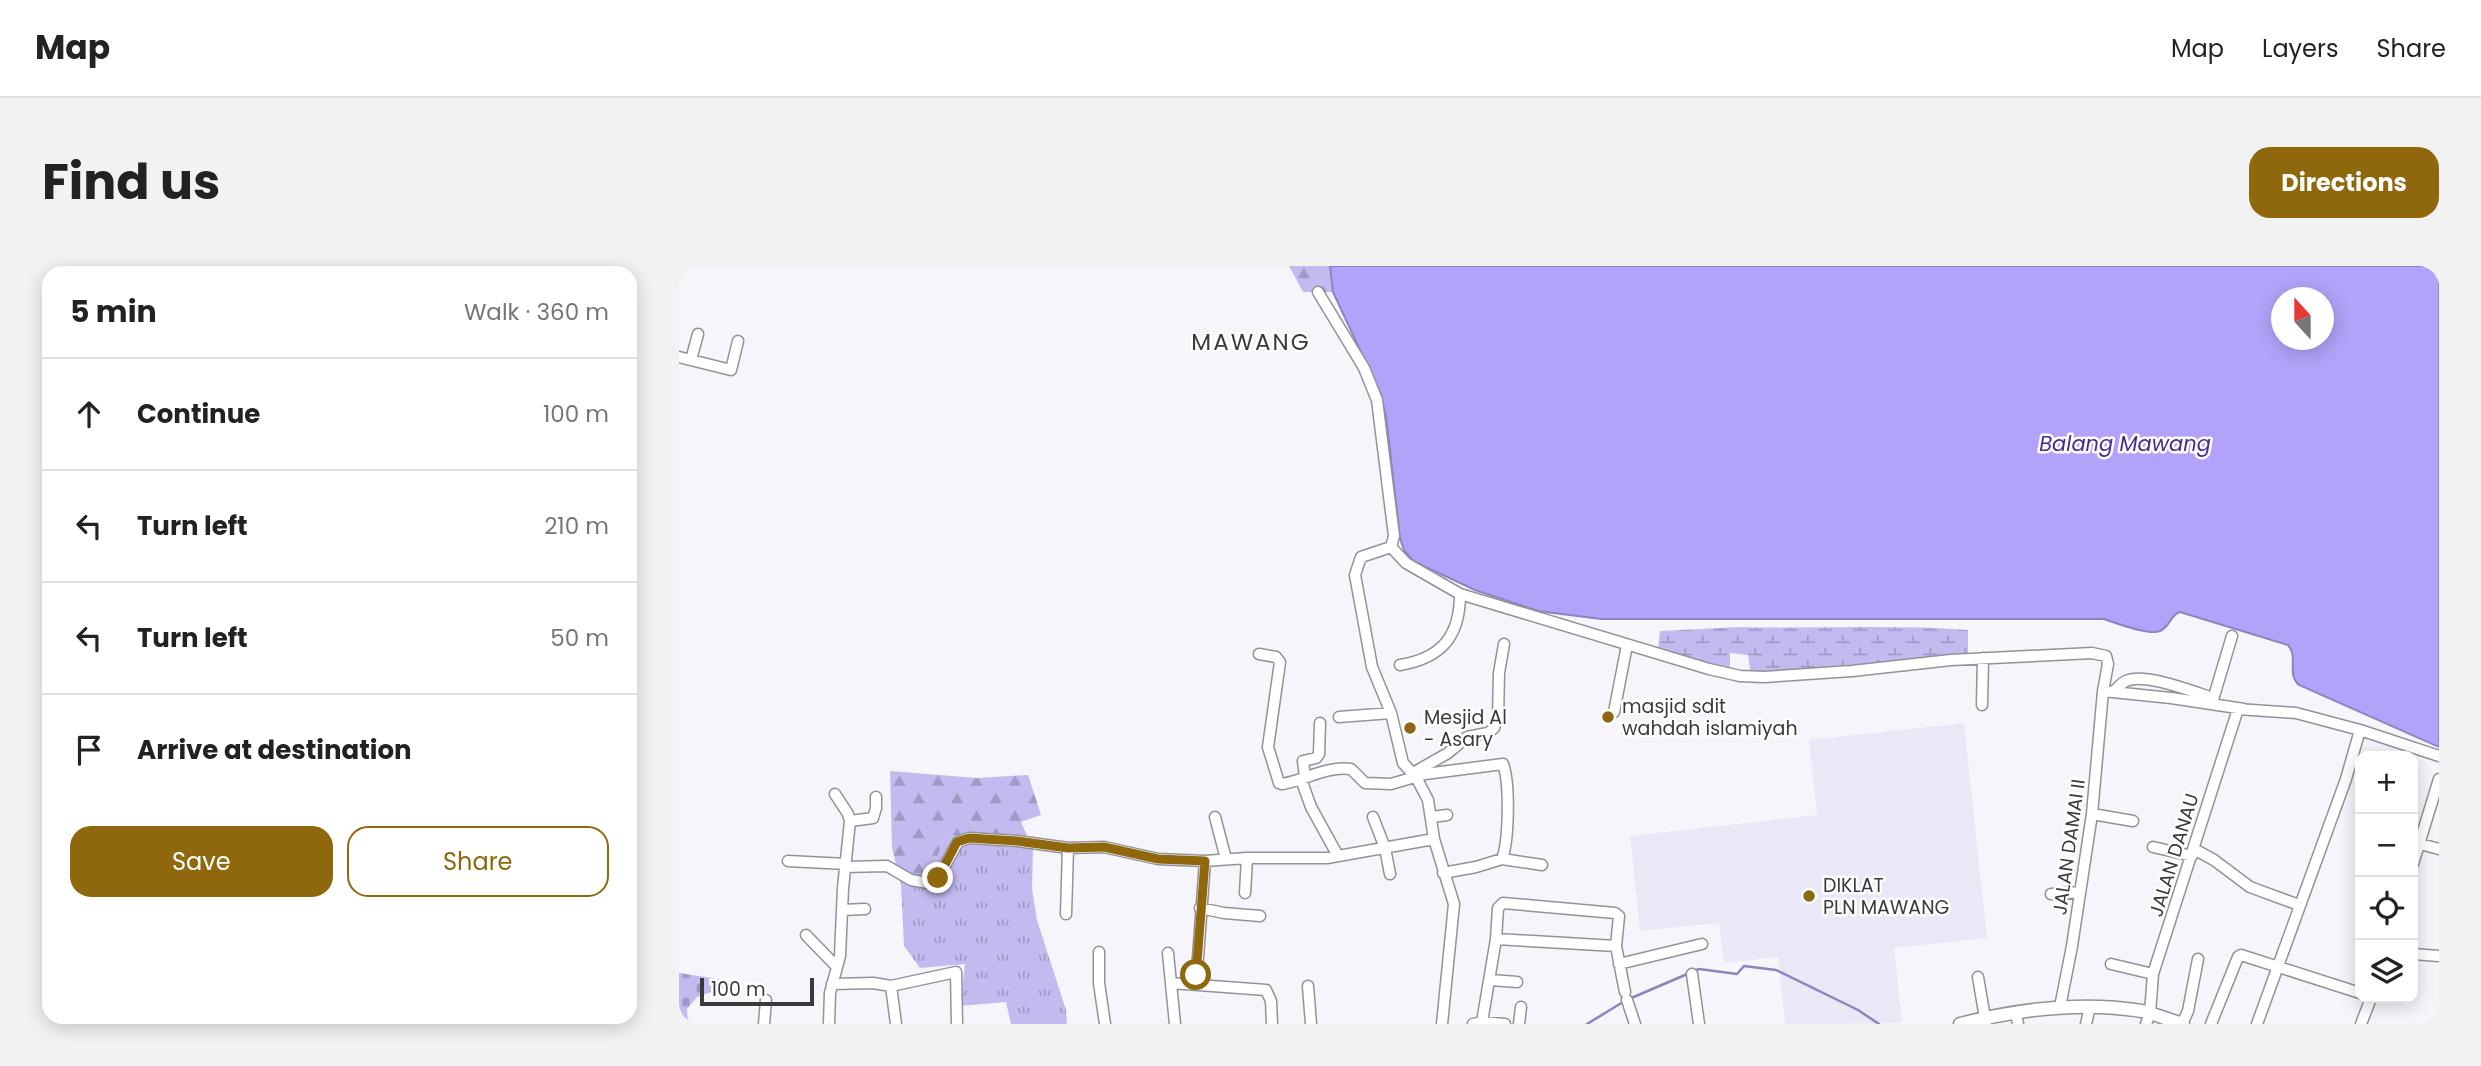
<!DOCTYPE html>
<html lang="en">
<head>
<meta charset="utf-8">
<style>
	body { margin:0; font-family:Poppins,sans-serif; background:#f2f2f2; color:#222 }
	.controls { position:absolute; right:21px; bottom:21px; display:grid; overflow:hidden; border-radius:14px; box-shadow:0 4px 18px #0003 }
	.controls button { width:63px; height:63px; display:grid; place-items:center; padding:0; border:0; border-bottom:2px solid #e0e0e0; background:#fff; color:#222; font:35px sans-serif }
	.compass { position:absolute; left:1592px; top:21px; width:63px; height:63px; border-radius:50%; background:#fff; box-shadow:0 4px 18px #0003; rotate:339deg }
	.scale { position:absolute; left:21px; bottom:18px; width:114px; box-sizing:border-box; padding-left:7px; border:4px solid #3a3a3d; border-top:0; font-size:19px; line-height:24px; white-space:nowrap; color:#3a3a3d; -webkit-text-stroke:5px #fff; paint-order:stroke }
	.stop { position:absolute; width:21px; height:21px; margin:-16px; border:5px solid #8f680d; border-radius:50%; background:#fff }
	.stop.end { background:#8f680d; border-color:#fff; box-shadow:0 2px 7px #0008 }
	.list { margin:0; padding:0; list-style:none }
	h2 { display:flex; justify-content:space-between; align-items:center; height:91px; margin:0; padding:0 28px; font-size:30px }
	h2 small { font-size:23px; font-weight:400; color:#767676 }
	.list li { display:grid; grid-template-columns:46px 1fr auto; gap:21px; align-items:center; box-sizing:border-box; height:112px; padding:0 28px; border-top:2px solid #e0e0e0 }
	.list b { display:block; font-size:26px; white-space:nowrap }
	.list em { font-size:23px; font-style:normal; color:#767676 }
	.actions { display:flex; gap:14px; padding:21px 28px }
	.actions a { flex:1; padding:16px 0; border:2px solid #8f680d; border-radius:21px; text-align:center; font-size:24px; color:#8f680d }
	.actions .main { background:#8f680d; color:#fff }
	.icon { flex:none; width:38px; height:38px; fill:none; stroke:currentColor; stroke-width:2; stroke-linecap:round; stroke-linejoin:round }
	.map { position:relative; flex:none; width:1760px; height:758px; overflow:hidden; border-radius:21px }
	header { display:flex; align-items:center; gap:42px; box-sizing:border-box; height:98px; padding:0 35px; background:#fff; border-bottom:2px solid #e0e0e0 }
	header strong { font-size:33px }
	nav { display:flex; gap:38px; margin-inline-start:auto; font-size:24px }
	.intro { display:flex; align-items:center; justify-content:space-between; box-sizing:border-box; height:168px; padding:0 42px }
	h1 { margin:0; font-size:49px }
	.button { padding:18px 32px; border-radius:21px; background:#8f680d; color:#fff; font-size:24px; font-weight:700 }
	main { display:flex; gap:42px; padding:0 42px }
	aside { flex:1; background:#fff; border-radius:21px; box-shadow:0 4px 18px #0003 }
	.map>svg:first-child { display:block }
</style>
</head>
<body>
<header>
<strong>Map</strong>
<nav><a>Map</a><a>Layers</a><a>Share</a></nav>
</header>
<div class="intro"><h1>Find us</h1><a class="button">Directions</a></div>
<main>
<aside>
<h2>5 min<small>Walk · 360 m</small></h2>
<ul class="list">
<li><svg class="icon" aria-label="ahead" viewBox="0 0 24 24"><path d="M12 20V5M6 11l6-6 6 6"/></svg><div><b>Continue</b></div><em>100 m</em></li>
<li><svg class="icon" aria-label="left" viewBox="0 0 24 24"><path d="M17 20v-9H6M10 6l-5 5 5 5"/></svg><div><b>Turn left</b></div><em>210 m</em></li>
<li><svg class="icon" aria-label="left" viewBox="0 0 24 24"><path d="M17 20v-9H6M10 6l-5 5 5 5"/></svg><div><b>Turn left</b></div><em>50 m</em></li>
<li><svg class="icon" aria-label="arrive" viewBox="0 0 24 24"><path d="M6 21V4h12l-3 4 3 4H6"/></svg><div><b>Arrive at destination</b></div></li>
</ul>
<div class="actions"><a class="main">Save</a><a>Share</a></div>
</aside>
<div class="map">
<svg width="1760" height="758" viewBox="0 0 1760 758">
	<defs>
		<pattern id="grass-tufts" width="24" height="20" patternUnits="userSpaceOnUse" patternTransform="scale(1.75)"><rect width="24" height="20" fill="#c3bbf0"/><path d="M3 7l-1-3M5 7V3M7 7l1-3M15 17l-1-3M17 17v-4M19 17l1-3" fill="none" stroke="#9f99c4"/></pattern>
		<pattern id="forest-firs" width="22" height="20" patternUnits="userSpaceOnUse" patternTransform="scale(1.75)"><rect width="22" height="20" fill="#c3bbf0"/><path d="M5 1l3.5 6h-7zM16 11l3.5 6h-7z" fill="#9f99c4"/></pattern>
		<pattern id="wetland-marsh" width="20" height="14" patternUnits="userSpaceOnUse" patternTransform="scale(1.75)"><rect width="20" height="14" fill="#c3bbf0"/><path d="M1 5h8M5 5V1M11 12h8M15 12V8" fill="none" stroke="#9f99c4"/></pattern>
		<pattern id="cemetery-stones" width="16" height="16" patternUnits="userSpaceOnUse" patternTransform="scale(1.75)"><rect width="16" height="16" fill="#c3bbf0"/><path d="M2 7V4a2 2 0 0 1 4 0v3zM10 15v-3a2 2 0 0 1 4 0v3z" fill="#9f99c4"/></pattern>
	</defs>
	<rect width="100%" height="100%" fill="#f6f5fb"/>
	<path fill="#eae8f6" d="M1285 457 1308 672 1215 682 1223 757 1106 758 1099 691 1045 697 1040 657 961 665 951 570 1138 549 1130 474Z"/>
	<path fill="url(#grass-tufts)" d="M267 568 354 583 353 623 358 654 387 744 388 758H332L327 736 281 740 286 698 241 702 225 680 222 619 252 607Z"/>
	<path fill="url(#forest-firs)" d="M610 0H651L654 26H624Z
		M211 505 298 512 349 509 362 549 342 556 354 583 267 568 252 607 222 619 213 582Z"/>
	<path fill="url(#wetland-marsh)" d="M1060 361C1136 363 1213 358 1289 364V389L1201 400 1072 410 1069 389 1051 387V404L979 384 981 365Z"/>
	<path fill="url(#cemetery-stones)" d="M0 707 47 714 44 722 18 731 8 743 9 758H0Z"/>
	<path fill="#b2a2f9" stroke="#8e83c1" stroke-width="2" fill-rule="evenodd" d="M651 0H1760V481L1620 419C1607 408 1620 391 1609 379L1501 346C1491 349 1491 361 1481 365 1472 370 1436 357 1425 353H922L859 345 796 324 734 295 725 284 721 272 707 150 701 127 654 26ZM1602 32H1644V74H1602Z"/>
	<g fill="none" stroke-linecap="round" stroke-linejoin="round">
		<path stroke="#8e83c1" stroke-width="2.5" d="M950 733 1020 703 1058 708 1065 700 1097 704 1179 744 1200 758
			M908 758 944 736"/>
		<g stroke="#929297" stroke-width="13">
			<path id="minor" d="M639 26 685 102 698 134 715 270 712 281 727 297 781 328 1030 403 1061 410 1085 411 1173 405 1272 394 1413 387 1427 390 1429 398 1424 425 1492 432 1565 443
				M0 91 52 104 59 75
				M12 94 19 68
				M712 281 682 291 676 309 693 401 712 447 724 497 737 511 749 534 755 573 775 638 763 758
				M580 388 597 391 601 396 589 481 600 517 603 518C627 514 646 500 672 503L686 517 712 518 746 508 824 498C831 517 830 574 823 593L797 601 764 607
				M721 399C763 392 781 370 781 328
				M1434 426C1438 423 1442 417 1447 415 1465 406 1515 426 1534 432
				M1533 437 1553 370
				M1303 439 1304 392
				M935 446 948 379
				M660 451 712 447
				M1681 464 1760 490
				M734 507 769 487 788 471 809 467 815 462 819 451 820 407 825 378
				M626 511 624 495 637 492 640 488 641 457
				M622 513 632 541 659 590
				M1413 548 1454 555
				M536 551 547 593
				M694 551 706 582 711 608
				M753 551 768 549
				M171 555 194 552 197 542V531
				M1741 578 1760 583
				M1474 581 1513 590
				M1515 583 1535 594 1571 621 1620 639
				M823 593 863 599
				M109 595 167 598
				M1734 598 1760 513
				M166 601 208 600 232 614 249 617 259 612 279 576 290 572 338 575 389 582 425 581 479 593 526 595 568 592H648L755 573
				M566 627 568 592
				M1372 628 1401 626
				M521 642 545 647 581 650
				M163 644 186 643
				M387 648 389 582
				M127 669 158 701
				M817 673 819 642 824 637 936 647 940 650 937 680 946 726
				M420 686V717L426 758
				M489 687 496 758
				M1734 688 1760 690
				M940 698 1023 678
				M1432 698 1474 708
				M1013 708 1020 758
				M1299 711 1307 758
				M812 714 838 716
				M492 717 587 724 592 735 593 758
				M153 718 194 717 212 720
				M517 719 526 595
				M629 720 632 758
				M948 734 956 758
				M1381 741 1393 680 1413 548 1424 425
				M1337 747 1339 758
				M803 756 826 758
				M85 758 87 734
				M150 758 151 727 161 690 164 622 171 555 169 548 156 528
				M217 758 212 720 277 706 278 758
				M794 758 803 756 817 673 937 680
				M840 758 842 741
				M1407 758 1411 741
				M1467 758 1471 747 1474 708 1559 443 1617 447 1681 464 1667 513 1578 758
				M1503 758 1509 745 1519 693
				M1532 758 1559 691 1562 689 1681 727
				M1682 758 1692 732"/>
		</g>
		<g stroke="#929297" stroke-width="15">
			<path id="major" d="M1281 758C1340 743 1402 735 1463 745 1476 748 1490 754 1504 758"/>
		</g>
		<use href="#minor" stroke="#fff" stroke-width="10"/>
		<use href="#major" stroke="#fff" stroke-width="12"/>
	</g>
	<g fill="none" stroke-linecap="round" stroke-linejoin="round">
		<path stroke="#8f680d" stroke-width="9" d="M259 612 278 576 290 572 338 575 389 582 425 581 479 593 526 595 517 709"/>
	</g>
	<g fill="#8f680d" stroke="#fff" stroke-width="2.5">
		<circle cx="929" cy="451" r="7"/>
		<circle cx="731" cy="462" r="7"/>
		<circle cx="1130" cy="630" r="7"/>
	</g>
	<g text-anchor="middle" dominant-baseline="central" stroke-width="5" stroke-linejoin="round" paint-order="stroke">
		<g font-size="19" fill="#3a3a3d" stroke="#fff" text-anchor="start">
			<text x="943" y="440">masjid sdit<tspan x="943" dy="22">wahdah islamiyah</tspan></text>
			<text x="745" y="451">Mesjid Al<tspan x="745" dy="22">- Asary</tspan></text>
			<text x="1144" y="619">DIKLAT<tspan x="1144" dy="22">PLN MAWANG</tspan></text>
		</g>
		<g font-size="19" fill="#3a3a3d" stroke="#fff">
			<text transform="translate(1390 581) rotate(-82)">JALAN DAMAI II</text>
			<text transform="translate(1495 589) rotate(-73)">JALAN DANAU</text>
		</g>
		<g font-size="21" font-style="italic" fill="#482b8d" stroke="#fff">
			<text x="1446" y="177">Balang Mawang</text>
		</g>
		<g font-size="23" letter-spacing="2" fill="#3a3a3d" stroke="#fff">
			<text x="572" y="76">MAWANG</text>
		</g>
	</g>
</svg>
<div class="controls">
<button>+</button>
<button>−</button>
<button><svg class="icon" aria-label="locate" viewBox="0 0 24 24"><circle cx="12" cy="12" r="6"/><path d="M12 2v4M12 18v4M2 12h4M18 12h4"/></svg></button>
<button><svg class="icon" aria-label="layers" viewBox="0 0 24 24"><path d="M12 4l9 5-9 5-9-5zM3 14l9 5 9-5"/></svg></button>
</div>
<svg class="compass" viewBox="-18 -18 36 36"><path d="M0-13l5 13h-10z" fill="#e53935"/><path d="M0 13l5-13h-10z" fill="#767676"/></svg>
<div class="scale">100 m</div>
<div class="stop" style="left:517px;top:709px"></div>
<div class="stop end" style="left:259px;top:612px"></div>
</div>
</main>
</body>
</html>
